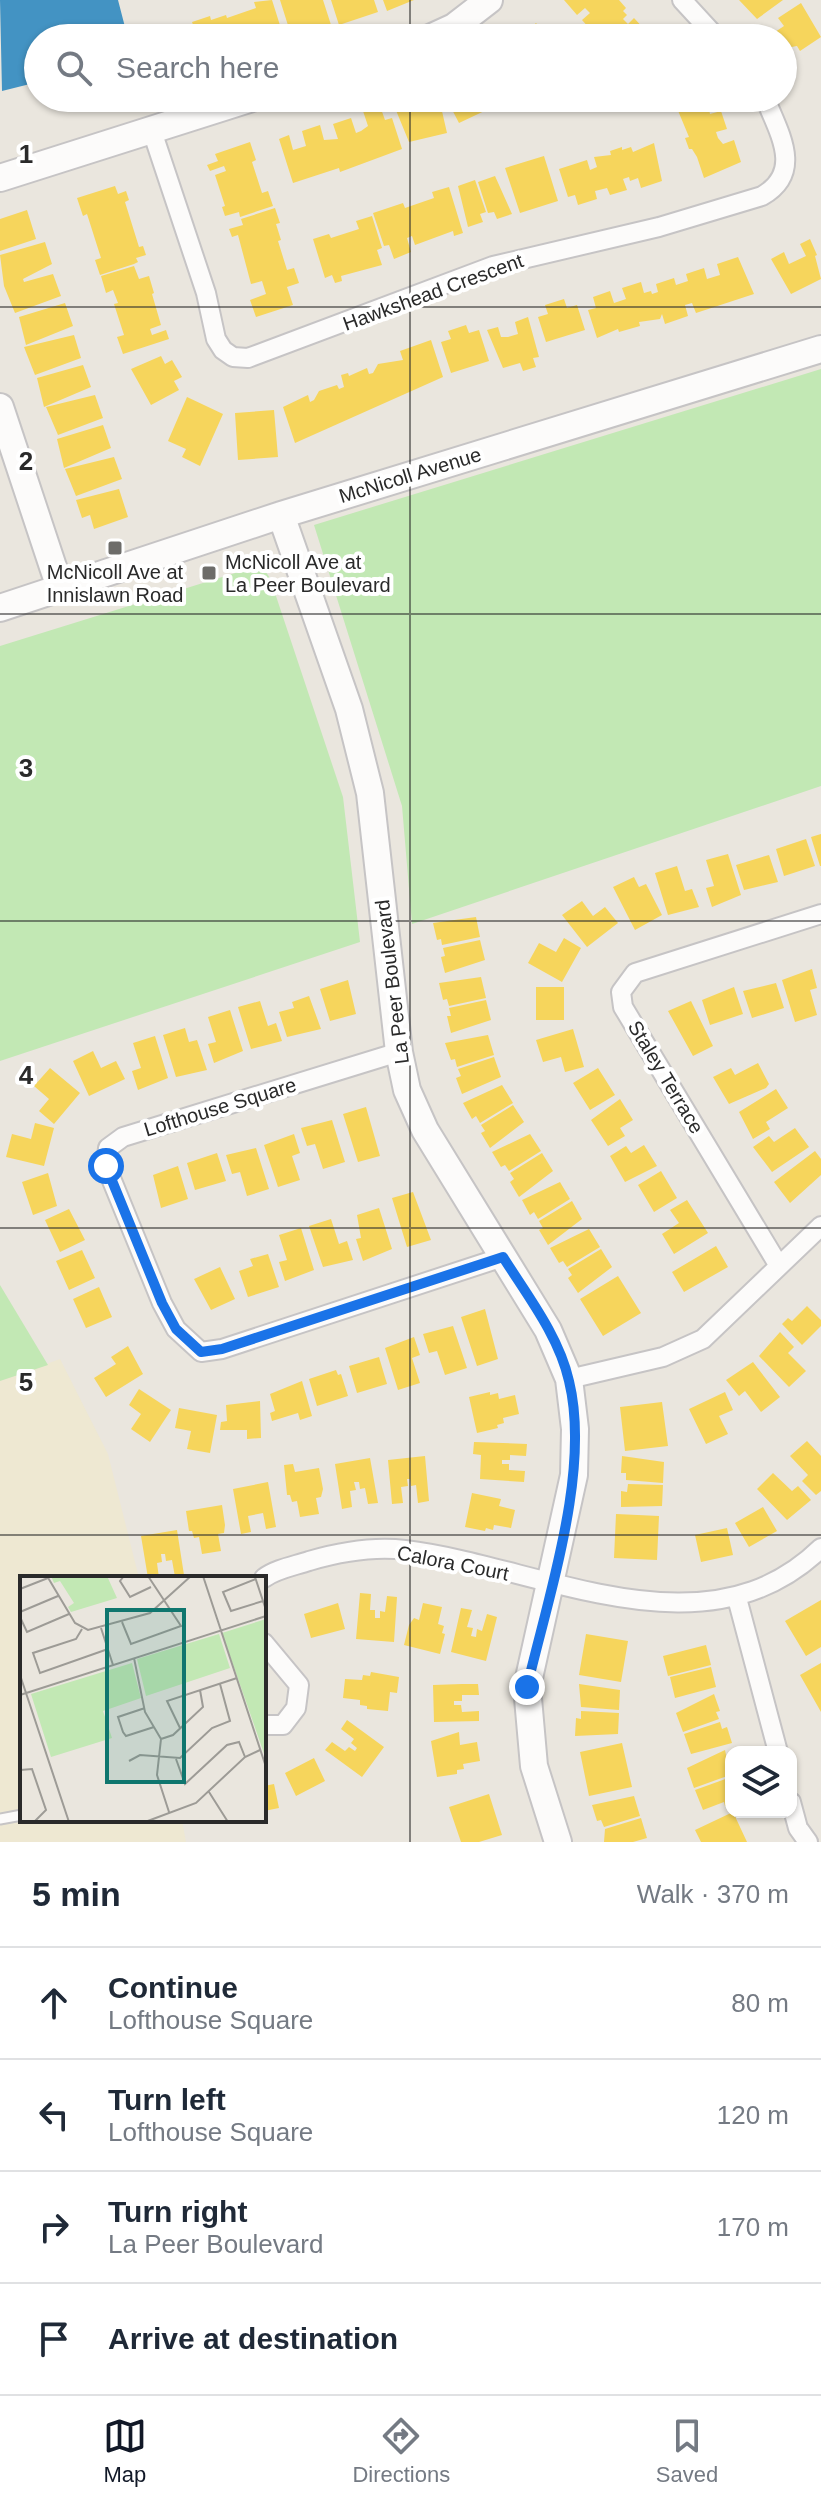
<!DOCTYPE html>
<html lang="en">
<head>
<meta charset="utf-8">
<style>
	body { margin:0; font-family:Helvetica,sans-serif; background:#f2f2f3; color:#1f2937 }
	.controls { position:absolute; right:24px; bottom:24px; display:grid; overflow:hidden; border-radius:16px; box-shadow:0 2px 6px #0004 }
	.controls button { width:72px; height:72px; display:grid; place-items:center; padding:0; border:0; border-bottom:2px solid #e0e1e3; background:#fff; color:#1f2937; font:40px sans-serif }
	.stop { position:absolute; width:24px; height:24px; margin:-18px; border:6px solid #1a73e8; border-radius:50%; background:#fff }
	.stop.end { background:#1a73e8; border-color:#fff; box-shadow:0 2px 8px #0008 }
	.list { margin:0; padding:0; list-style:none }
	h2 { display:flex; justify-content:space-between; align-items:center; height:104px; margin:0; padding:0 32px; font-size:34px }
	h2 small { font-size:26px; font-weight:400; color:#747a83 }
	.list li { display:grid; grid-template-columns:52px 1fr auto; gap:24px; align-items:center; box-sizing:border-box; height:112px; padding:0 32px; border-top:2px solid #e0e1e3 }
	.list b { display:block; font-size:30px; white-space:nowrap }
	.list p { margin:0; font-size:26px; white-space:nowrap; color:#747a83 }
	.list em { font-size:26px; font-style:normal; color:#747a83 }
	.icon { flex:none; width:44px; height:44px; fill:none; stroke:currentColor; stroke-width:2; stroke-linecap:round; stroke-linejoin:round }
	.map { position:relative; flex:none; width:821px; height:1842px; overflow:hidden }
	.search { position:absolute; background:#fff; box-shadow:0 2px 6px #0004; left:24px; right:24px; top:24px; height:88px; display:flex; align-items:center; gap:20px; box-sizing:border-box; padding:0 28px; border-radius:44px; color:#747a83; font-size:30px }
	.sheet { height:552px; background:#fff }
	nav { display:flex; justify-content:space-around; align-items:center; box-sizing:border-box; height:112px; border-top:2px solid #e0e1e3; background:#fff; font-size:22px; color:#747a83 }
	nav a { display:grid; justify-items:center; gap:4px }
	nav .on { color:#111827 }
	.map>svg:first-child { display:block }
</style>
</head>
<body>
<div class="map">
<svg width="821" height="1842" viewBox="0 0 821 1842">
	<rect width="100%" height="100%" fill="#eae6de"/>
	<path fill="#eee8d2" d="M60 1359 108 1454 139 1578H22V1820H182L186 1842H0V1381Z"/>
	<path fill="#c2e8b4" d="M821 369V786L412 924 402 806 314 525Z
		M261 565 270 578 343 797 360 942 0 1061V646Z
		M0 1285 48 1365 0 1381Z"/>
	<path fill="#f6d55c" d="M272 0 284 38H274L272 31 266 33 267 38H198L192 22 210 16 211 20 226 15 227 18 256 8 254 2Z
		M280 0H323L332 28 292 38Z
		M331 0H374L378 12 339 25Z
		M383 0H414L387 11Z
		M564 0H619L626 8 623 11 627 15 623 19 628 24 634 18 647 32 641 38H598L582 20 590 13 585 8 577 15Z
		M739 0H783L757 19Z
		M801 3 821 37 800 51 797 46 786 48 783 38 775 32 784 26 778 18Z
		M536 23 541 29 549 38 523 35Z
		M408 98 409 103 415 101 417 106 424 104 423 98H439L447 133 409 142 393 103Z
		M446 98H491L495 106 459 123Z
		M684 98H715L717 106 709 109 710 114 721 111 727 129 716 132 718 138 723 144 734 140 741 162 704 178 697 157 692 149H689L685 138 689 137 674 101Z
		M380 106 385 120 392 118 402 149 340 172 339 168 293 183 279 139 289 135 293 150 306 146 302 131 320 125 324 140 338 139 333 124 351 118 356 133 361 131 368 126 363 111Z
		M250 142 256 160 252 162 262 193 268 191 273 206 240 217 239 212 225 216 222 207 225 206 215 175 226 171 224 166 210 171 207 165 218 161 215 154Z
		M654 143 662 181 641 188 638 178 630 181 629 177 623 179 627 190 610 195 607 188 595 191 597 199 578 205 575 195 568 197 559 169 587 160 590 170 597 167 594 157 611 155 610 151 622 147V150L631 147 633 152Z
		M544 156 558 201 520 213 505 168Z
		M495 176 512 214 497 219 494 212 488 213 478 182Z
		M475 180 486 212 480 214 483 222 468 227 458 186Z
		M115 186 118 194 126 191 129 200 125 202 139 247 143 246 146 255 136 258 138 262 134 264 100 275 95 260 101 258 87 214 83 216 77 198Z
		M449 187 463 233 454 236 453 231 415 245 412 236 407 238 411 252 394 259 389 245 384 246 373 213 403 203 405 208 434 198 432 192Z
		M275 208 280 223 276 224 281 240 278 241 287 270 294 268 299 283 287 287 293 305 256 317 250 300 266 294 262 281 251 284 238 235 232 237 229 229 243 225 241 219Z
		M27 210 36 239 0 251V219Z
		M372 216 382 248 377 250 382 265 341 276 342 281 335 283 332 275 325 278 313 239 329 234 331 238 359 229 356 221Z
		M810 239 817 255 815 256 821 279 791 294 771 259 784 252 789 264 806 256 800 244Z
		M45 242 52 264 23 279 24 282 53 274 61 296 15 313 4 286 0 255Z
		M738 257 754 294 696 313 692 303 685 305 688 316 665 324 662 314 660 319 639 322 640 326 619 332 618 329 597 338 588 310 596 308 593 297 610 291 614 303 626 299 622 288 641 282 644 293 651 291 652 294 658 292 656 284 674 278 676 285 688 281 686 274 704 268 707 279 720 275 717 264Z
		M134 266 139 279 149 276 154 293 152 294 161 325 150 329 152 335 166 330 169 339 123 354 117 337 124 335 114 304 118 303 113 290 106 293 101 276Z
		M564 299 567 308 577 305 585 330 546 342 538 317 548 314 545 305Z
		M65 303 73 326 26 345 19 317Z
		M528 317 539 357 533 358 536 367 523 371 520 363 503 368 487 330 498 327 501 337H508L518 334 515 322Z
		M466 325 469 333 479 330 489 361 451 373 441 342 451 339 448 331Z
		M74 335 81 358 35 375 24 347Z
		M431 340 443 377 295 443 283 407 308 395 310 402 314 400 319 391 337 385 339 389 344 387 341 375 348 373 349 376 367 368 369 374 373 373 378 364 403 360 400 351Z
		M161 356 165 364 172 360 182 377 174 381 179 390 151 405 131 369Z
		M83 365 91 387 44 407 37 378Z
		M95 395 103 418 58 435 46 407Z
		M187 397 223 414 200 466 182 457 186 449 168 441Z
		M274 410 278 457 238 460 235 413Z
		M103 425 111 448 64 468 57 439Z
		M114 457 122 479 76 496 65 469Z
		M119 489 128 517 94 529 90 515 82 518 76 500Z
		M821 834V866H820L811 837Z
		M806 839 815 866 784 876 776 849Z
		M728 854 741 895 712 907 706 888 714 886 706 860Z
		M769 855 778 882 744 890 736 865Z
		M677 866 685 891 692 889 699 907 668 915 655 873Z
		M634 877 639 887 646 884 662 915 635 930 613 887Z
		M582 901 593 916 605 907 618 923 587 947 562 915Z
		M476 917 480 937 442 945 441 939 437 940 433 923Z
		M564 938 581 948 562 982 528 963 539 943 556 952Z
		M480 940 485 960 445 973 441 957 445 956 443 948Z
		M812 969 817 988 810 990 817 1015 795 1022 782 980Z
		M481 977 486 998 449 1006 447 999 443 1000 439 983Z
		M348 980 356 1014 330 1021 320 989Z
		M776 983 784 1008 752 1018 743 991Z
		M536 987H564V1020H536Z
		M734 987 743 1014 710 1025 702 1000Z
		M309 996 321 1029 287 1037 279 1012 294 1008 292 1002Z
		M486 1000 491 1020 451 1033 447 1016H451L449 1008Z
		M260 1001 268 1026 276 1023 282 1041 251 1049 238 1007Z
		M691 1001 713 1046 693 1056 668 1011Z
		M230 1010 243 1051 214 1063 208 1044 216 1042 208 1017Z
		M185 1028 189 1042 197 1040 207 1070 176 1077 163 1035Z
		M573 1029 584 1067 565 1072 561 1057 543 1062 536 1040Z
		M488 1035 494 1055 457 1067 455 1059 451 1060 445 1043Z
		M155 1036 168 1078 138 1090 132 1071 141 1068 133 1043Z
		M93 1051 101 1068 116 1061 125 1079 89 1096 73 1061Z
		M494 1057 501 1077 462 1094 456 1078 461 1076 458 1069Z
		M758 1063 769 1084 766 1088 729 1104 713 1077 731 1068 735 1075Z
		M50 1068 80 1093 54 1124 39 1111 49 1099 34 1086Z
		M598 1068 615 1095 590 1110 573 1083Z
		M502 1085 513 1103 480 1123 476 1116 472 1119 463 1103Z
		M776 1089 788 1108 766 1122 770 1129 753 1139 739 1112Z
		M620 1099 633 1120 620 1128 625 1136 608 1146 591 1120Z
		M513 1105 524 1122 490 1148 481 1133 485 1131 481 1125Z
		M366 1107 380 1156 358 1162 343 1114Z
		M332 1120 345 1162 323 1169 315 1144 307 1146 301 1128Z
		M35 1123 54 1128 44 1166 6 1157 12 1134 31 1139Z
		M795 1128 809 1147 772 1172 753 1147 769 1136 774 1142Z
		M294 1134 300 1153 292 1156 300 1180 278 1187 264 1145Z
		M530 1134 541 1151 509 1171 505 1165 501 1167 492 1152Z
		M644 1145 657 1166 625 1182 610 1156 626 1146 631 1153Z
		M256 1148 269 1189 247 1196 240 1172 232 1174 226 1155Z
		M815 1151 821 1159V1175L790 1203 774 1182Z
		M217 1153 226 1181 195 1190 187 1163Z
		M542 1153 553 1171 519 1197 510 1182 514 1179 510 1173Z
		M178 1166 188 1199 161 1208 153 1175Z
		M661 1171 677 1198 654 1212 638 1185Z
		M48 1173 57 1206 33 1215 22 1182Z
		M560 1182 570 1199 538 1219 534 1212 530 1215 522 1200Z
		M413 1192 431 1240 407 1247 392 1198Z
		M687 1200 708 1233 674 1254 662 1234 679 1223 670 1210Z
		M572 1201 582 1219 548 1245 539 1230 543 1228 539 1221Z
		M379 1208 392 1249 363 1261 356 1239 361 1238 357 1215Z
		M69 1209 85 1240 60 1252 45 1220Z
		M331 1219 339 1244 347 1241 353 1260 323 1267 309 1226Z
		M301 1228 314 1270 285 1281 279 1262 287 1260 279 1235Z
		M589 1229 600 1247 567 1267 563 1261 559 1263 550 1248Z
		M716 1246 728 1267 684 1292 672 1272Z
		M601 1249 612 1267 578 1293 568 1278 572 1275 568 1269Z
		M82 1250 95 1278 69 1290 56 1261Z
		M268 1254 279 1287 248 1297 239 1271 253 1266 250 1259Z
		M220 1267 235 1299 211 1310 194 1279Z
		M618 1276 641 1313 603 1336 580 1299Z
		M99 1287 112 1317 86 1328 73 1299Z
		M807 1306 821 1320V1326L802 1345 782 1324 788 1318 792 1321Z
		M485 1309 498 1359 477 1366 461 1317Z
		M453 1326 467 1368 445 1375 437 1351 429 1353 423 1334Z
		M780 1332 794 1347 788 1353 806 1371 789 1387 759 1356Z
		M414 1337 420 1355 412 1358 420 1383 398 1390 385 1348Z
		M128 1346 143 1374 106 1397 94 1378 116 1364 111 1357Z
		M379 1357 387 1384 357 1393 349 1366Z
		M753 1362 780 1397 761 1412 745 1391 739 1396 726 1380Z
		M336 1370 338 1375 341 1374 348 1396 317 1406 309 1379Z
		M302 1381 312 1416 300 1420 298 1413 272 1421 270 1413 275 1411 270 1394Z
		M139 1389 171 1410 150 1442 131 1429 141 1414 129 1405Z
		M490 1392V1395L498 1393 499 1399 515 1395 519 1414 503 1418 504 1423 497 1425 498 1428 477 1433 469 1397Z
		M725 1392 733 1410 719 1416 728 1434 706 1444 689 1409Z
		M260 1401 261 1438 247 1439V1430H220L221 1422 227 1421 226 1405Z
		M662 1402 668 1446 625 1451 620 1407Z
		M179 1408 217 1415 210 1453 187 1449 191 1431 175 1428Z
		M807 1441 821 1456V1491L816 1495 802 1481 808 1475 790 1456Z
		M474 1442 527 1444 526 1456 510 1455V1460H502V1464H509V1470L525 1471 524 1482 480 1479 481 1455 473 1454Z
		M425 1456 429 1501 418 1503 416 1485 411 1486 410 1479H407L408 1486 401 1487 403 1503 392 1504 388 1460Z
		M622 1456 664 1462 663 1483 626 1480V1473H621Z
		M370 1458 378 1503 368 1504 365 1488 360 1489 359 1482H354L356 1490 350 1491 352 1507 342 1509 335 1464Z
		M293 1464 295 1472 319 1468 323 1489 321 1497 316 1498 319 1514 300 1517 297 1501 292 1502 290 1495H287L284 1465Z
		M773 1473 792 1491 798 1486 811 1500 787 1520 757 1489Z
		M268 1482 276 1527 266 1529 263 1513 248 1516 251 1532 241 1534 233 1489Z
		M628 1484 663 1485 662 1506 621 1507V1491L627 1492Z
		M472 1493 501 1499 499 1506 515 1510 511 1528 494 1525 493 1530 486 1528 485 1531 465 1527Z
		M222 1505 225 1525 224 1533 218 1534 221 1551 202 1554 199 1537 194 1538 192 1531H189L186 1511Z
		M763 1507 777 1531 749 1547 735 1523Z
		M616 1514 659 1516 657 1560 614 1558Z
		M727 1528 733 1555 701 1562 695 1535Z
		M177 1530 184 1575 175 1577 172 1560 166 1561 165 1554H161L162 1562 157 1563 159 1578H148L141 1536Z
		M360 1593 371 1594 370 1610H375V1618H380V1611L385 1612 387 1596 397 1597 394 1642 356 1639Z
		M821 1600V1647L806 1656 785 1621Z
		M338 1603 345 1629 311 1638 304 1614Z
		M423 1603 442 1607 438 1624 444 1626 442 1633 445 1634 440 1654 404 1645 409 1625 414 1618 419 1620Z
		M461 1608 472 1610 467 1627 473 1628 471 1636 476 1637 477 1629 482 1631 487 1614 497 1617 486 1661 451 1652Z
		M586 1634 628 1641 621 1682 579 1675Z
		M706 1645 711 1665 668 1676 663 1656Z
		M821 1663V1712L800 1675Z
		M711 1667 716 1687 675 1698 670 1677Z
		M371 1672 399 1677 397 1693 390 1692 388 1711 367 1709V1706L360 1705V1700L343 1698 345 1679 362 1680 363 1675 370 1676Z
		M462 1684H478L479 1695H462V1701H454V1705H461L462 1712 479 1711V1721L434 1722 433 1685Z
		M579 1684 620 1690 619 1710 581 1707Z
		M714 1694 720 1711 716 1712 719 1719 683 1732 676 1713Z
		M581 1711 619 1713 618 1734 575 1736 576 1718 581 1719Z
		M347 1720 384 1747 362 1777 325 1750 332 1742 345 1751 349 1747 355 1751 357 1748 351 1743 354 1739 341 1729Z
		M720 1722 722 1729 727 1727 732 1743 691 1754 684 1734Z
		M459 1732 460 1745 477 1742 480 1761 463 1764 464 1769 457 1770V1774L437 1777 431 1741Z
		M622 1743 632 1787 589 1796 580 1752Z
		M725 1750 730 1775 694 1788 687 1768Z
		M314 1758 325 1781 296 1796 285 1773Z
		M731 1777V1804L725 1806 724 1802 703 1810 695 1790Z
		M274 1784 279 1808 264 1811V1786Z
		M489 1794 502 1835 479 1842H461L449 1807Z
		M634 1796 640 1816 604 1827 601 1820 597 1821 592 1805Z
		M733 1812 747 1842H701L695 1830Z
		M641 1818 647 1838 633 1842H604L605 1829Z"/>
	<path fill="#4393c3" d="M0 0H118L125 27 140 24 143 38H38V82L2 91Z"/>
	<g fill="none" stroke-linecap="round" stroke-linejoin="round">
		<g stroke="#c6c4c5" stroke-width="13">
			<path id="lane" d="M0 1819 22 1815"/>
		</g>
		<g stroke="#c6c4c5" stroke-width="22">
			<path id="street" d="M682 0 717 38
				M152 131 206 293 216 339 223 350 233 357 248 358 493 266 659 227 762 196C804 172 779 133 765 98
				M399 1052 123 1137 108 1148 106 1166 162 1303 176 1329 201 1352 222 1349 503 1257
				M779 1266 623 1007 621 992 635 973 821 914
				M569 1379 663 1357 703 1339 821 1226
				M264 1578C276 1569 294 1566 309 1561 340 1552 372 1546 405 1550 540 1566 705 1661 821 1548
				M737 1598 778 1752
				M264 1643 299 1685 296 1708 283 1725H264
				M791 1802 798 1828 808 1842"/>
		</g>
		<g stroke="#c6c4c5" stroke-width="30">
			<path id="secondary" d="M430 38 454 27 489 0
				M0 178 252 98
				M0 407 60 588
				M281 515 349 709 370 793 399 1052 407 1090 425 1130 548 1330 569 1379 575 1429 574 1475 527 1687 534 1766 558 1842
				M0 608 281 515 821 349"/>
		</g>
		<use href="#lane" stroke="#fcfbfa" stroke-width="9"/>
		<use href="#street" stroke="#fcfbfa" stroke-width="18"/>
		<use href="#secondary" stroke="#fcfbfa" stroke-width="26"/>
	</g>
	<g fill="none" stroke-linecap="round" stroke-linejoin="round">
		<path stroke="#1a73e8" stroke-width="10" d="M106 1166 162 1303 176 1329 201 1352 222 1349 503 1257C527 1295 559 1336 569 1381 591 1471 548 1597 527 1687"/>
	</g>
	<path fill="none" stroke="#2a2a2a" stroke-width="2" stroke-opacity="0.55" d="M410 0V38M410 98V1842M0 307H821M0 614H821M0 921H821M0 1228H821M0 1535H821"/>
	<g fill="#6d6c69" stroke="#fff" stroke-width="3">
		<rect x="107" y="540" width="16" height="16" rx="4"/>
		<rect x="201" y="565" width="16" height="16" rx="4"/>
	</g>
	<g text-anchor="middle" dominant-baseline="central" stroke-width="8" stroke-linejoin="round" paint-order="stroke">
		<g font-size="20" fill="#2a2a2a" stroke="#fff">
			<text transform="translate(433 292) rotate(-20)">Hawkshead Crescent</text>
			<text transform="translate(410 475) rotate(-17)">McNicoll Avenue</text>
			<text transform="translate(392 982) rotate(-97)">La Peer Boulevard</text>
			<text transform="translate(666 1077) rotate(59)">Staley Terrace</text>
			<text transform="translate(220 1107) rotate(-17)">Lofthouse Square</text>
			<text transform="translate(453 1563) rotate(11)">Calora Court</text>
		</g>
		<g font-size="20" fill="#2a2a2a" stroke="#fff" text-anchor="start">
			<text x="225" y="562">McNicoll Ave at<tspan x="225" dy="23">La Peer Boulevard</tspan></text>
			<text x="115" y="572" text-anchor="middle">McNicoll Ave at<tspan x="115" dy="23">Innislawn Road</tspan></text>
		</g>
	</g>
	<g transform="translate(20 1576)">
		<rect width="246" height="246" fill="#eae6de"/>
		<path d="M31 0H87L97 22 51 36 48 31 54 27 40 5 34 7ZM246 43V183L202 57ZM199 58 210 92 126 120 117 83ZM112 87 121 122 83 135 92 162 31 181 11 118Z" fill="#c2e8b4"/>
		<path fill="none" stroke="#9d9b96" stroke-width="2" d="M27 0 55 47 68 54 130 37 171 0M104 0 100 5 110 21 131 11M183 0 246 191M235 1 246 34M236 3 203 16 211 35 243 25M0 13 28 2M0 36 38 20M0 41 7 56 49 38M102 46 111 68 161 50 128 0M81 52 93 89M62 53 56 63 13 77 20 97 88 73M114 82 125 136 141 163 137 199 149 236M0 99 49 246M0 119 246 40M125 132 98 141 103 156 106 160 134 151M160 152 147 125 217 102M141 163 153 159 183 131 180 114M156 183 165 208 207 169 219 166 225 181M109 185 120 179 160 182 192 152 210 145 200 108M0 194 12 193 26 234 14 246M189 216 208 246M125 246 176 227 225 181 240 174"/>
		<path fill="#0f766e" fill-opacity="0.15" stroke="#0f766e" stroke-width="4" d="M87 34H164V206H87Z"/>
		<rect width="246" height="246" fill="none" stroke="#2a2a2a" stroke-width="4"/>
	</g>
	<g font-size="26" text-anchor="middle" font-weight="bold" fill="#2a2a2a" stroke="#fff" stroke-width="8" stroke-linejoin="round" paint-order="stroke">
		<text x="26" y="163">1</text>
		<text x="26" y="470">2</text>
		<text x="26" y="777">3</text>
		<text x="26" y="1084">4</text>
		<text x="26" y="1391">5</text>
	</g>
</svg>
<div class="controls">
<button><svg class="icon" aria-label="layers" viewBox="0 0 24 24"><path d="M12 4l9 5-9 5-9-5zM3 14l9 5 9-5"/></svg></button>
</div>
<div class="stop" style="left:106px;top:1166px"></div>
<div class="stop end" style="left:527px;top:1687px"></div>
<div class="search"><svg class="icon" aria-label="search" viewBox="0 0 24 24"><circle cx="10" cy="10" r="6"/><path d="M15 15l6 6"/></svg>Search here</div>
</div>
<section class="sheet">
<h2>5 min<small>Walk · 370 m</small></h2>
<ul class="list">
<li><svg class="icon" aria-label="ahead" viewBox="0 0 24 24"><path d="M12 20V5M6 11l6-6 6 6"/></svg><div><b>Continue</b><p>Lofthouse Square</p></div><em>80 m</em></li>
<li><svg class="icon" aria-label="left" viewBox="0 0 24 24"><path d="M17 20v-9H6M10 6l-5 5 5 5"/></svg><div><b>Turn left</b><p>Lofthouse Square</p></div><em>120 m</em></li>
<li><svg class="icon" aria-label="right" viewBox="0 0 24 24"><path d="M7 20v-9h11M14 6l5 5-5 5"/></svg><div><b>Turn right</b><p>La Peer Boulevard</p></div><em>170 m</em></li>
<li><svg class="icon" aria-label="arrive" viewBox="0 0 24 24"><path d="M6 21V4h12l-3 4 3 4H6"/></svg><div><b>Arrive at destination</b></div></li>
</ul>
</section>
<nav>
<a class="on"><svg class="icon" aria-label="map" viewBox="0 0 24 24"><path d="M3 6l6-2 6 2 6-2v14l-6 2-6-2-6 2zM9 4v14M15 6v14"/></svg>Map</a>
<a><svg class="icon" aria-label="directions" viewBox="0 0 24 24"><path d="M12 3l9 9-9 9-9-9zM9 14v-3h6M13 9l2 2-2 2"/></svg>Directions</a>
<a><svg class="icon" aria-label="saved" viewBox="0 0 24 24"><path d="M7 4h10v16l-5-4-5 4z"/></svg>Saved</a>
</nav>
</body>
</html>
